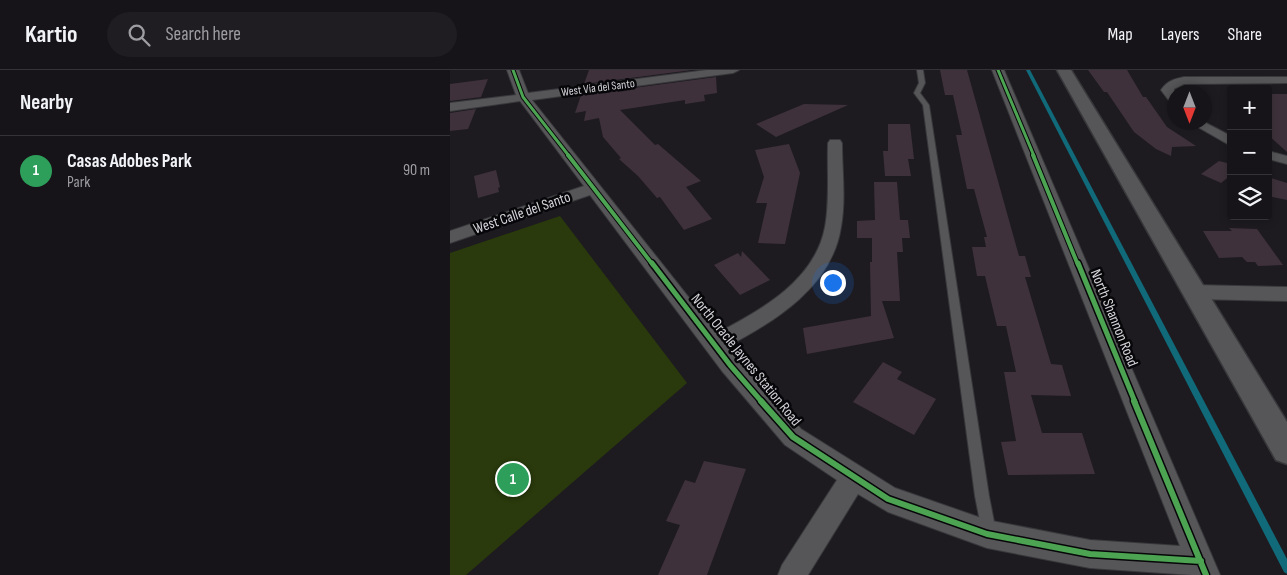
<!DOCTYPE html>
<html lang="en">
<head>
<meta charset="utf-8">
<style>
	body { margin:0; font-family:"Sofia Sans Condensed",sans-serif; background:#1f1d21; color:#f1f3f6 }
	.controls { position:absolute; right:15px; top:15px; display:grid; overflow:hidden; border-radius:5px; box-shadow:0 2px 8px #0003 }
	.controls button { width:45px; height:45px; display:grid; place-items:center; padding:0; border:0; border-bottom:1px solid #353337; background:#161418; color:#f1f3f6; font:25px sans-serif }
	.compass { position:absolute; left:717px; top:15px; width:45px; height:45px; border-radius:50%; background:#161418; box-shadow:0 2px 8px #0003; rotate:180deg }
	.you { position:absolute; left:382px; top:212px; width:18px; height:18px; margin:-12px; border:4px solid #fff; border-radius:50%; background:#1a73e8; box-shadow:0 0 0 8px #1a73e833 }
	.badge { display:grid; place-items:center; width:32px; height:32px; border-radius:50%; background:#7c3aed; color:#fff; font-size:16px; font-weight:700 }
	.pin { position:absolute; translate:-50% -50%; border:2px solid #fff; box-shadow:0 1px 5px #0006 }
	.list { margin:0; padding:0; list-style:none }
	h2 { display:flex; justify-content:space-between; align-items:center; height:65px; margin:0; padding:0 20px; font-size:21px }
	h2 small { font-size:16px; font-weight:400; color:#9e9ea2 }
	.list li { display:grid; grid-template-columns:32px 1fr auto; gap:15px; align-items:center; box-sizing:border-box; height:70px; padding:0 20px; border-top:1px solid #353337 }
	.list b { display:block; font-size:19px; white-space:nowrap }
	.list p { margin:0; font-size:16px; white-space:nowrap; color:#9e9ea2 }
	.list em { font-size:16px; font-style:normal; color:#9e9ea2 }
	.icon { flex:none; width:28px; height:28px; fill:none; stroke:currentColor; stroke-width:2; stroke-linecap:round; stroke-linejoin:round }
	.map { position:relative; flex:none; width:837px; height:505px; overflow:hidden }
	header { display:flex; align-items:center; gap:30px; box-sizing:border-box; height:70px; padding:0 25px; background:#161418; border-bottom:1px solid #353337 }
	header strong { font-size:24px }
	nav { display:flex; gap:28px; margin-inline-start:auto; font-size:18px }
	.search { width:350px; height:45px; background:#1f1d21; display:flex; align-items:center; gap:12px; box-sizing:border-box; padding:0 18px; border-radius:28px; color:#9e9ea2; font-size:19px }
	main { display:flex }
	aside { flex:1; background:#161418 }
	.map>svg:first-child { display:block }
</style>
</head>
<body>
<header>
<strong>Kartio</strong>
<div class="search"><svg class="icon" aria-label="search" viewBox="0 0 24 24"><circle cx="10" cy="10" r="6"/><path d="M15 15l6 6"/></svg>Search here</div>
<nav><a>Map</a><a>Layers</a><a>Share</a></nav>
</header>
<main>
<aside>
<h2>Nearby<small></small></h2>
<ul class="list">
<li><span class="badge" style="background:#2e9e5b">1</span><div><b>Casas Adobes Park</b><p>Park</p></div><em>90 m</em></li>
</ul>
</aside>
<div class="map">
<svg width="837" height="505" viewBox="0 0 837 505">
	<rect width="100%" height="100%" fill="#1d1b20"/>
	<path fill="#2a3a0c" d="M110 146 237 313 16 505H0V183Z"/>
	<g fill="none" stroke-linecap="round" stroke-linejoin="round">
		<path fill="#106a79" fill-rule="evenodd" d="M576 0H580L837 489V504L834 502Z"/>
	</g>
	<path fill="#3e313b" d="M139 0H242L134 14Z
		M490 0H517L569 186H575L581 207H575L601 294 612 295 621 326 581 325 592 363H632L645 404 558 405 551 372 566 371 554 302H566L556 256H547L535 206H527L522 177H536L534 167H537L524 119H517L506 65H512L503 25H495Z
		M638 0H677L693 27H696L717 57 746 76 722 77 721 86 706 79 684 62 657 22H654Z
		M266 7 267 23 254 25 255 31 235 34V30L170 40 205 75 208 74 251 111 236 117 262 149 234 160 210 127 207 128 188 106 169 89 171 88 153 67 149 48 134 51 136 41 125 43 131 25Z
		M38 9 31 27 0 31V14Z
		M818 24H837V82L818 65Z
		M354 34 398 35 326 67 306 54Z
		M26 39 18 59 0 61V43Z
		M438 54H460L464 89H458L461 106H435L433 81H438Z
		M339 74 350 103 335 174 308 173 317 133H306L314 107 305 80Z
		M769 91 781 94V105L771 113 751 104Z
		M46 100 50 117 48 118 49 122 28 128 24 106Z
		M818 107 837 113V130L818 126Z
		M424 112H447L450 150H458L460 168H452L453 182H447L450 231H432L444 268 357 284 353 258 421 246 420 192H422V168H407V151L425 150Z
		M779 158 807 159 833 195 808 196 805 192H797L792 187 769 188 753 161H782Z
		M292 181 320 210 290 225 264 195 288 183 291 187Z
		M433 292 452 302 447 309 486 329 464 365 403 332Z
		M254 391 296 399 257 505H208L230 455 216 451 235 410 245 413Z"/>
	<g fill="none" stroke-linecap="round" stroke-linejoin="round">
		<g stroke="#38383b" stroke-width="2">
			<path id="service" d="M467 0H473L475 13 470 23 479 35 539 426 546 462 544 467 539 469 534 467 532 462 525 426 473 35 464 23 469 13Z"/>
		</g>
		<g stroke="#38383b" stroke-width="2">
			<path id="minor" d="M57 0H69L78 23 257 0H289L283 3 82 30 267 263C312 240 365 210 375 157 380 130 377 101 378 73L380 70H390L392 73C392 101 396 129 391 157 382 216 326 251 278 276L288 289 351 359 445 418 537 450 640 470 730 476 542 0H554L770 505H742L640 498 537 478 438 442 408 424 358 505H328L332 495 387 410 335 375 272 301 140 125 0 173V161L134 116 70 31 0 41V33L66 25Z
				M734 7H837V13L734 14 724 19V33L720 32 711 20C717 11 724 9 734 7Z
				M739 52H754L781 66V76Z
				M818 81 837 86V94L818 89Z
				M744 215 837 217V231L744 229 737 227 735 222 737 217Z"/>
		</g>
		<g stroke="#38383b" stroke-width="3">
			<path id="tertiary" d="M607 0H621L837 352V394L826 390Z"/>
		</g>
		<use href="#service" fill="#565558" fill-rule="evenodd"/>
		<use href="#minor" fill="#565558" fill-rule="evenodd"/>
		<use href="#tertiary" fill="#565558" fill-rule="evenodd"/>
		<g stroke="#070609" stroke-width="5">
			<path id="cycleway-far3" d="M63 0 73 27 119 86
				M548 0 584 86"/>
		</g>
		<g stroke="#070609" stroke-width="6">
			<path id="cycleway-far2" d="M118 85 203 195
				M583 85 628 195"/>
		</g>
		<g stroke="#070609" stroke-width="8">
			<path id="cycleway-far1" d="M202 193 280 295 312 332
				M628 193 685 332"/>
		</g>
		<g stroke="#070609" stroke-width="9">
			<path id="cycleway" d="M311 331 343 367 438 429 537 464 640 484 751 491
				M684 331 756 505"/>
		</g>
		<use href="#cycleway-far3" stroke="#4ca352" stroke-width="3"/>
		<use href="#cycleway-far2" stroke="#4ca352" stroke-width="4"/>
		<use href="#cycleway-far1" stroke="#4ca352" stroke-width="5"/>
		<use href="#cycleway" stroke="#4ca352" stroke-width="6"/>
	</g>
	<g text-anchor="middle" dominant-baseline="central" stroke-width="5" stroke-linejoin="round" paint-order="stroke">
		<g font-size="12" fill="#d5d4d9" stroke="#070609">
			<text transform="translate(148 18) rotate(-7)">West Via del Santo</text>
		</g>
		<g font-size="15" fill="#d5d4d9" stroke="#070609">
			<text transform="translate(72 143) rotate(-19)">West Calle del Santo</text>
			<text transform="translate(664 248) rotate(68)">North Shannon Road</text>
			<text transform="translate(296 290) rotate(51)">North Oracle Jaynes Station Road</text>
		</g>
	</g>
</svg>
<div class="controls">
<button>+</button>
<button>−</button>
<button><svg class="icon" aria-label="layers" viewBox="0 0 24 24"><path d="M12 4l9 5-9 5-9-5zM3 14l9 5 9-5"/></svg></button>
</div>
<svg class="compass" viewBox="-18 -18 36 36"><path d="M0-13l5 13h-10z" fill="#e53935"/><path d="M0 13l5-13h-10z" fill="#9e9ea2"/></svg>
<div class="you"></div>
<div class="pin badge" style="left:63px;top:409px;background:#2e9e5b">1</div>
</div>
</main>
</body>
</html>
